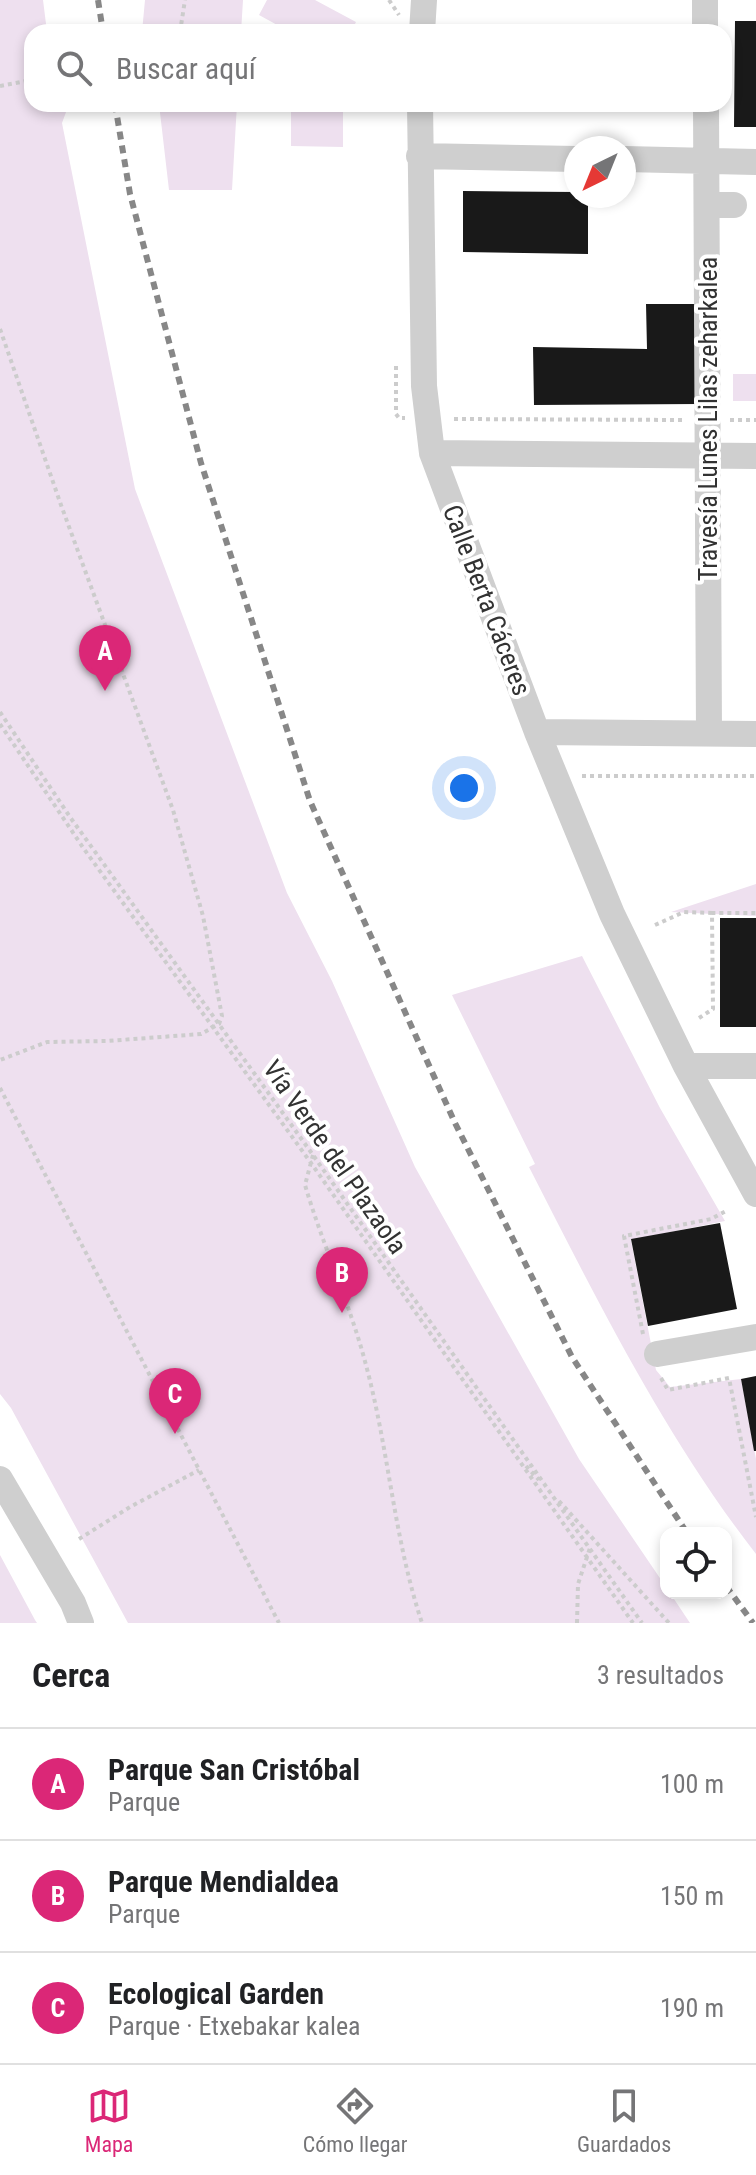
<!DOCTYPE html>
<html lang="es">
<head>
<meta charset="utf-8">
<style>
	body { margin:0; font-family:"Roboto Condensed",sans-serif; background:#f6f6f6; color:#202124 }
	.controls { position:absolute; right:24px; bottom:24px; display:grid; overflow:hidden; border-radius:16px; box-shadow:0 4px 12px #0003 }
	.controls button { width:72px; height:72px; display:grid; place-items:center; padding:0; border:0; border-bottom:2px solid #e0e0e0; background:#fff; color:#202124; font:40px sans-serif }
	.compass { position:absolute; left:564px; top:136px; width:72px; height:72px; border-radius:50%; background:#fff; box-shadow:0 4px 12px #0003; rotate:223deg }
	.you { position:absolute; left:464px; top:788px; width:28px; height:28px; margin:-20px; border:6px solid #fff; border-radius:50%; background:#1a73e8; box-shadow:0 0 0 12px #1a73e833 }
	.badge { display:grid; place-items:center; width:52px; height:52px; border-radius:50%; background:#db2777; color:#fff; font-size:26px; font-weight:700 }
	.pin { position:absolute; translate:-50% -66px; filter:drop-shadow(0 2px 4px #0008) }
	.pin::after { content:''; position:absolute; top:42px; width:28px; height:24px; background:inherit; clip-path:polygon(0 0,100% 0,50% 100%) }
	.list { margin:0; padding:0; list-style:none }
	h2 { display:flex; justify-content:space-between; align-items:center; height:104px; margin:0; padding:0 32px; font-size:34px }
	h2 small { font-size:26px; font-weight:400; color:#757577 }
	.list li { display:grid; grid-template-columns:52px 1fr auto; gap:24px; align-items:center; box-sizing:border-box; height:112px; padding:0 32px; border-top:2px solid #e0e0e0 }
	.list b { display:block; font-size:30px; white-space:nowrap }
	.list p { margin:0; font-size:26px; white-space:nowrap; color:#757577 }
	.list em { font-size:26px; font-style:normal; color:#757577 }
	.icon { flex:none; width:44px; height:44px; fill:none; stroke:currentColor; stroke-width:2; stroke-linecap:round; stroke-linejoin:round }
	.map { position:relative; flex:none; width:756px; height:1623px; overflow:hidden }
	.search { position:absolute; background:#fff; box-shadow:0 4px 12px #0003; left:24px; right:24px; top:24px; height:88px; display:flex; align-items:center; gap:20px; box-sizing:border-box; padding:0 28px; border-radius:24px; color:#757577; font-size:30px }
	.sheet { height:440px; background:#fff }
	nav { display:flex; justify-content:space-around; align-items:center; box-sizing:border-box; height:112px; border-top:2px solid #e0e0e0; background:#fff; font-size:22px; color:#757577 }
	nav a { display:grid; justify-items:center; gap:4px }
	nav .on { color:#db2777 }
	.map>svg:first-child { display:block }
</style>
</head>
<body>
<div class="map">
<svg width="756" height="1623" viewBox="0 0 756 1623">
	<rect width="100%" height="100%" fill="#fff"/>
	<path fill="#eee0ef" d="M0 0H43L47 32H32V104H69L62 123 135 489 287 893 332 981 415 1167 579 1459 666 1587V1593H670L690 1623H128L11 1408 0 1394Z
		M145 0H243L241 32H142Z
		M267 0H315L356 22 351 32H290L259 15Z
		M159 104H237L232 190H169Z
		M291 111 343 112V147L291 146Z
		M733 374H756V401H733Z
		M756 884V916L671 912Z
		M582 956 660 1108 725 1221 631 1240 656 1370 670 1387 741 1379 756 1459V1554C665 1437 596 1298 529 1167L535 1164 452 995Z
		M0 1555 35 1620 37 1623H0Z"/>
	<path fill="#191919" d="M735 21H756V127H734Z
		M463 191 576 192V196H588V254L463 252Z
		M646 304H699V404L534 405 533 347 647 349Z
		M720 918H756V1027H720Z
		M720 1223 737 1309 648 1326 631 1239Z
		M756 1376V1451H754L741 1379Z"/>
	<g fill="none" stroke-linecap="round" stroke-linejoin="round">
		<path stroke="#ccc" stroke-width="4" stroke-dasharray="4 4" stroke-linecap="butt" d="M389 0 399 15
			M180 32 185 0
			M0 86 32 80
			M0 329 61 505 173 810 203 916 222 1016 219 1024 201 1034 107 1041 47 1042 0 1060
			M396 366V414L399 418H405
			M454 419 685 420
			M730 420H756
			M0 712 70 817 313 1155 642 1623
			M0 724 84 849 311 1163 633 1623
			M582 776H756
			M655 925 684 912 712 913
			M699 1018 713 1009 712 913H756
			M0 1088 279 1623
			M313 1155 305 1185C323 1246 350 1304 366 1365 389 1451 394 1539 422 1623
			M643 1334 624 1236 711 1219 726 1211
			M661 1378 668 1390 729 1378 756 1517
			M526 1466 539 1480
			M559 1501 669 1623
			M79 1539 130 1507 199 1470
			M577 1623 578 1584 590 1548"/>
		<path stroke="#cfcfcf" stroke-width="26" d="M705 0V32
			M422 32 424 0
			M420 104 424 386 432 453 537 732 612 914 686 1066 756 1194
			M706 104 709 733
			M419 156 576 159
			M624 159 756 162
			M708 205H734
			M432 453 756 456
			M537 732 756 734
			M686 1066H756
			M657 1354 756 1337
			M0 1479 73 1603 81 1623"/>
		<path stroke="#878787" stroke-width="6" stroke-dasharray="8 6" stroke-linecap="butt" d="M98 0 103 32
			M115 104 130 194 201 463 310 801 455 1123 572 1357 687 1533
			M726 1586 753 1623"/>
	</g>
	<g text-anchor="middle" dominant-baseline="central" stroke-width="8" stroke-linejoin="round" paint-order="stroke">
		<g font-size="26" fill="#323232" stroke="#fff">
			<text transform="translate(708 419) rotate(-90)">Travesía Lunes Lilas zeharkalea</text>
			<text transform="translate(487 600) rotate(69)">Calle Berta Cáceres</text>
			<text transform="translate(335 1157) rotate(55)">Vía Verde del Plazaola</text>
		</g>
	</g>
</svg>
<div class="controls">
<button><svg class="icon" aria-label="locate" viewBox="0 0 24 24"><circle cx="12" cy="12" r="6"/><path d="M12 2v4M12 18v4M2 12h4M18 12h4"/></svg></button>
</div>
<svg class="compass" viewBox="-18 -18 36 36"><path d="M0-13l5 13h-10z" fill="#e53935"/><path d="M0 13l5-13h-10z" fill="#757577"/></svg>
<div class="you"></div>
<div class="pin badge" style="left:105px;top:691px">A</div>
<div class="pin badge" style="left:342px;top:1313px">B</div>
<div class="pin badge" style="left:175px;top:1434px">C</div>
<div class="search"><svg class="icon" aria-label="search" viewBox="0 0 24 24"><circle cx="10" cy="10" r="6"/><path d="M15 15l6 6"/></svg>Buscar aquí</div>
</div>
<section class="sheet">
<h2>Cerca<small>3 resultados</small></h2>
<ul class="list">
<li><span class="badge">A</span><div><b>Parque San Cristóbal</b><p>Parque</p></div><em>100 m</em></li>
<li><span class="badge">B</span><div><b>Parque Mendialdea</b><p>Parque</p></div><em>150 m</em></li>
<li><span class="badge">C</span><div><b>Ecological Garden</b><p>Parque · Etxebakar kalea</p></div><em>190 m</em></li>
</ul>
</section>
<nav>
<a class="on"><svg class="icon" aria-label="map" viewBox="0 0 24 24"><path d="M3 6l6-2 6 2 6-2v14l-6 2-6-2-6 2zM9 4v14M15 6v14"/></svg>Mapa</a>
<a><svg class="icon" aria-label="directions" viewBox="0 0 24 24"><path d="M12 3l9 9-9 9-9-9zM9 14v-3h6M13 9l2 2-2 2"/></svg>Cómo llegar</a>
<a><svg class="icon" aria-label="saved" viewBox="0 0 24 24"><path d="M7 4h10v16l-5-4-5 4z"/></svg>Guardados</a>
</nav>
</body>
</html>
